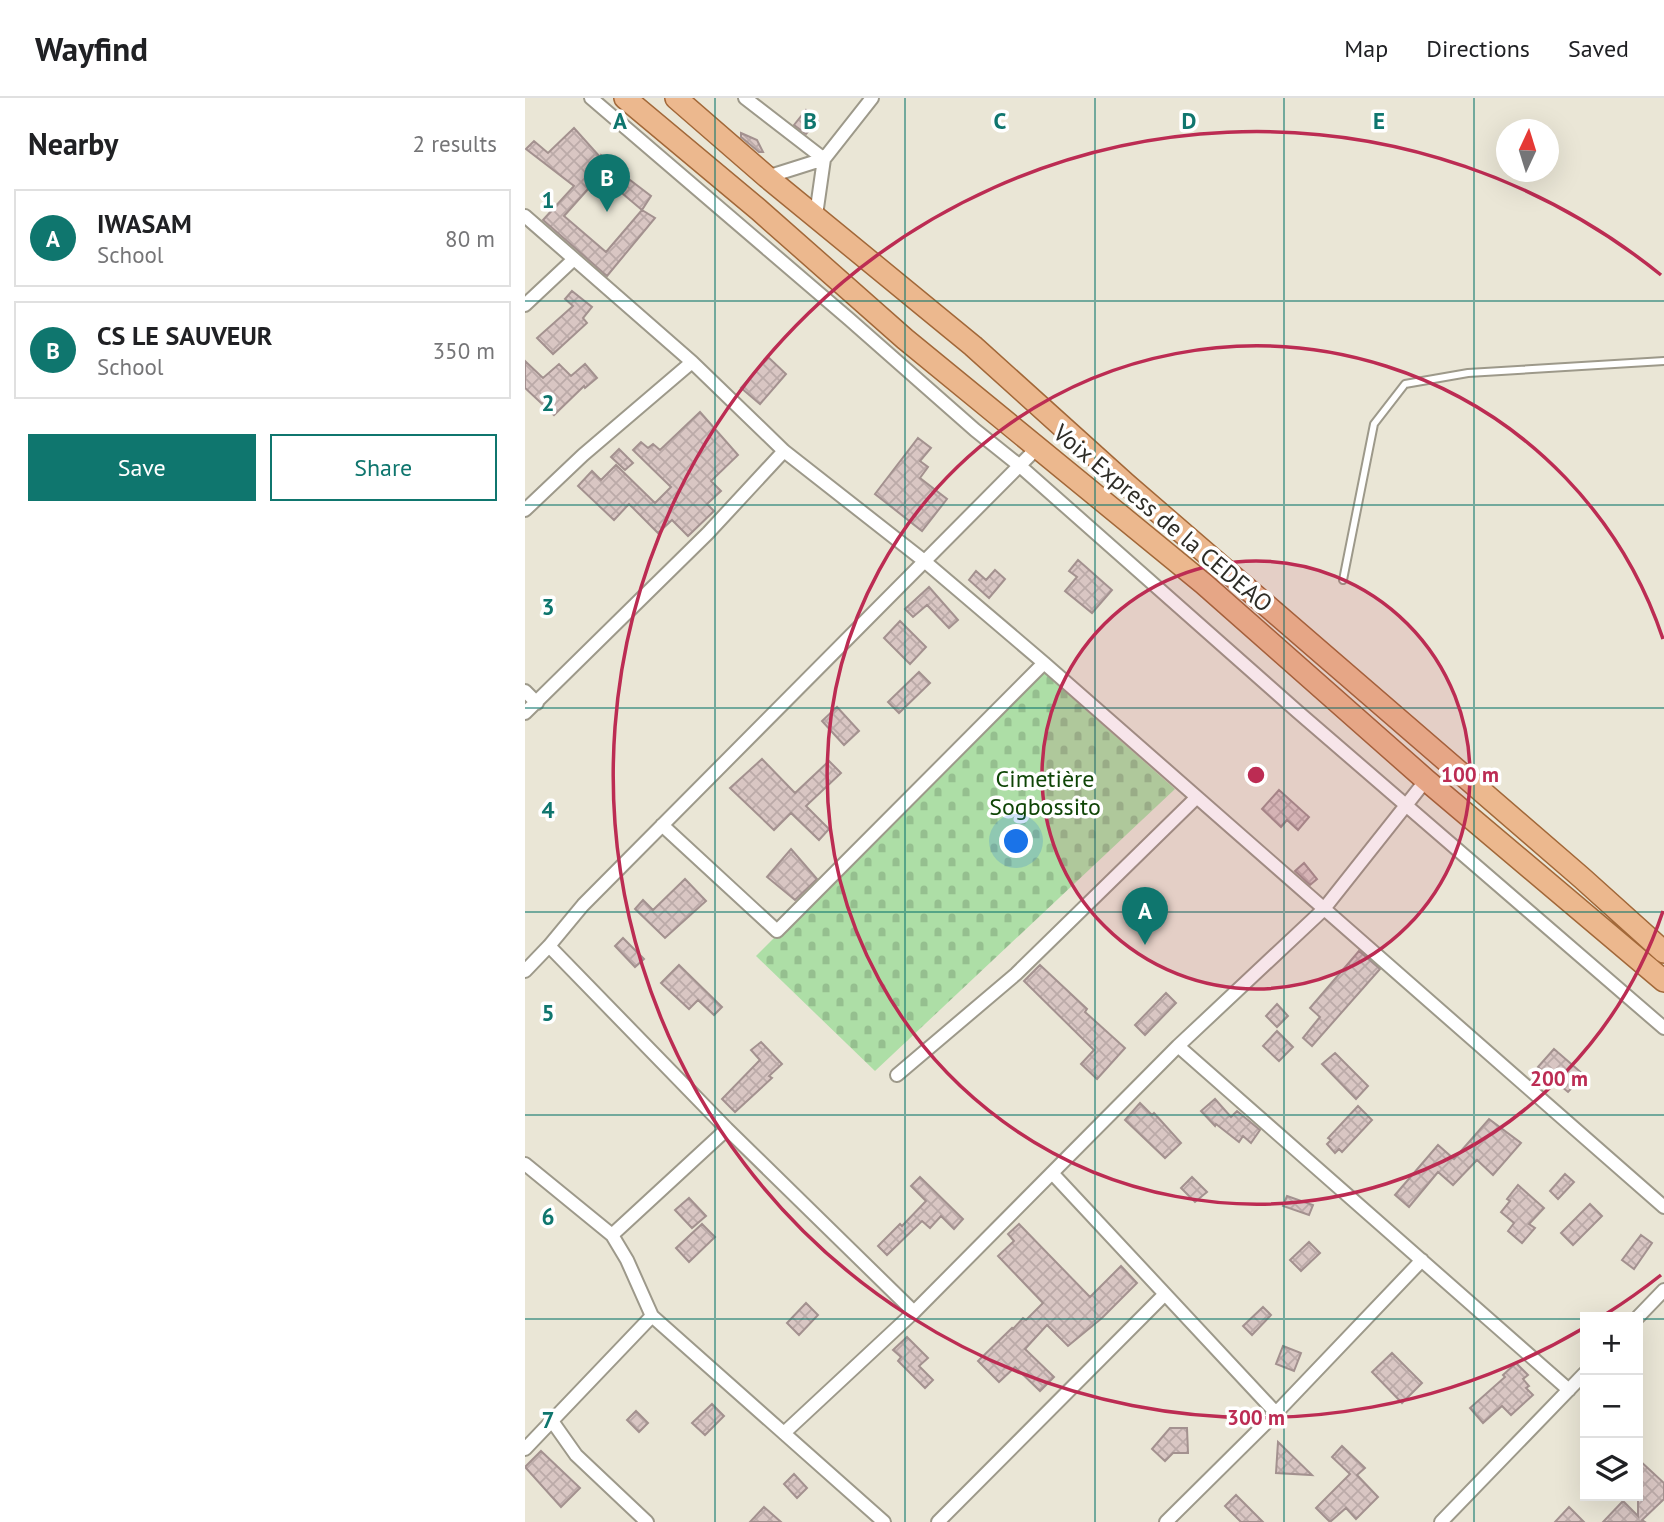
<!DOCTYPE html>
<html lang="en">
<head>
<meta charset="utf-8">
<style>
	body { margin:0; font-family:"PT Sans",sans-serif; background:#f2f2f2; color:#202124 }
	.controls { position:absolute; right:21px; bottom:21px; display:grid; overflow:hidden; border-radius:0px; box-shadow:0 7px 28px #0002 }
	.controls button { width:63px; height:63px; display:grid; place-items:center; padding:0; border:0; border-bottom:2px solid #e0e0e0; background:#fff; color:#202124; font:35px sans-serif }
	.compass { position:absolute; left:971px; top:21px; width:63px; height:63px; border-radius:50%; background:#fff; box-shadow:0 7px 28px #0002; rotate:4deg }
	.you { position:absolute; left:492px; top:744px; width:24px; height:24px; margin:-18px; border:5px solid #fff; border-radius:50%; background:#1a73e8; box-shadow:0 0 0 10px #1a73e833 }
	.badge { display:grid; place-items:center; width:46px; height:46px; border-radius:50%; background:#0f766e; color:#fff; font-size:23px; font-weight:700 }
	.pin { position:absolute; translate:-50% -58px; filter:drop-shadow(0 2px 4px #0008) }
	.pin::after { content:''; position:absolute; top:37px; width:24px; height:21px; background:inherit; clip-path:polygon(0 0,100% 0,50% 100%) }
	.list { margin:0; padding:0; list-style:none }
	h2 { display:flex; justify-content:space-between; align-items:center; height:91px; margin:0; padding:0 28px; font-size:30px }
	h2 small { font-size:23px; font-weight:400; color:#757577 }
	.list li { display:grid; grid-template-columns:46px 1fr auto; gap:21px; align-items:center; box-sizing:border-box; height:98px; margin:0 14px 14px; padding:0 14px; border:2px solid #e0e0e0; border-radius:0px }
	.list b { display:block; font-size:26px; white-space:nowrap }
	.list p { margin:0; font-size:23px; white-space:nowrap; color:#757577 }
	.list em { font-size:23px; font-style:normal; color:#757577 }
	.actions { display:flex; gap:14px; padding:21px 28px }
	.actions a { flex:1; padding:16px 0; border:2px solid #0f766e; border-radius:0px; text-align:center; font-size:24px; color:#0f766e }
	.actions .main { background:#0f766e; color:#fff }
	.icon { flex:none; width:38px; height:38px; fill:none; stroke:currentColor; stroke-width:2; stroke-linecap:round; stroke-linejoin:round }
	.map { position:relative; flex:none; width:1139px; height:1424px; overflow:hidden }
	header { display:flex; align-items:center; gap:42px; box-sizing:border-box; height:98px; padding:0 35px; background:#fff; border-bottom:2px solid #e0e0e0 }
	header strong { font-size:33px }
	nav { display:flex; gap:38px; margin-inline-start:auto; font-size:24px }
	main { display:flex }
	aside { flex:1; background:#fff }
	.map>svg:first-child { display:block }
</style>
</head>
<body>
<header>
<strong>Wayfind</strong>
<nav><a>Map</a><a>Directions</a><a>Saved</a></nav>
</header>
<main>
<aside>
<h2>Nearby<small>2 results</small></h2>
<ul class="list">
<li><span class="badge">A</span><div><b>IWASAM</b><p>School</p></div><em>80 m</em></li>
<li><span class="badge">B</span><div><b>CS LE SAUVEUR</b><p>School</p></div><em>350 m</em></li>
</ul>
<div class="actions"><a class="main">Save</a><a>Share</a></div>
</aside>
<div class="map">
<svg width="1139" height="1424" viewBox="0 0 1139 1424">
	<defs>
		<pattern id="cemetery-stones" width="16" height="16" patternUnits="userSpaceOnUse" patternTransform="scale(1.75)"><rect width="16" height="16" fill="#addea6"/><path d="M2 7V4a2 2 0 0 1 4 0v3zM10 15v-3a2 2 0 0 1 4 0v3z" fill="#95bf8f"/></pattern>
		<pattern id="building-cross-hatch" width="8" height="8" patternUnits="userSpaceOnUse" patternTransform="scale(1.75)"><rect width="8" height="8" fill="#d9c6c3"/><path d="M0 0l8 8M0 8l8-8" fill="none" stroke="#bbaaa8"/></pattern>
	</defs>
	<rect width="100%" height="100%" fill="#eae6d6"/>
	<path fill="url(#cemetery-stones)" d="M517 573 650 691 350 973 231 858Z"/>
	<path fill="url(#building-cross-hatch)" stroke="#a3918f" stroke-width="2" fill-rule="evenodd" d="M281 12 293 23 281 36 269 27Z
		M49 30 75 59 76 57 86 65 84 66 126 98 117 112 130 120 82 178 18 122 49 88 1 51 9 43 23 55ZM72 81 87 97 92 91 117 112 81 154 39 118Z
		M216 35 232 42 238 54H234L216 39Z
		M47 193 67 209 58 220 62 225 28 256 12 240 48 208 40 201Z
		M243 259 261 276 235 306 216 290Z
		M0 263 18 280 34 266 46 278 60 266 72 280 60 290 59 288 29 317 0 290Z
		M175 314 213 357 186 383 196 393 182 406 189 413 163 438 147 422 133 435 104 406 89 422 53 388 67 373 76 382 91 367 130 405 146 389 108 352 116 344 123 350 128 346 135 352Z
		M393 340 406 350 395 363 403 369 395 380 422 401 397 433 350 396Z
		M94 351 108 365 100 372 86 359Z
		M553 462 587 492 567 515 540 493 552 479 544 473Z
		M470 472 480 481 464 500 444 482 451 473 461 482Z
		M404 489 433 522 424 530 402 507 388 519 380 511Z
		M375 523 401 549 385 566 359 540Z
		M394 574 405 585 374 615 363 604Z
		M312 609 334 633 319 647 297 623Z
		M237 661 270 695 304 663 316 675 281 708 304 731 294 742 266 715 249 732 205 690Z
		M754 692 784 719 773 732 762 722 756 729 737 711Z
		M266 751 292 781 270 802 242 779Z
		M779 765 792 781 785 787 770 773Z
		M160 781 181 803 140 840 110 811 118 802 128 812Z
		M98 840 119 861 110 869 90 848Z
		M834 853 855 871 787 948 778 940 795 919 785 910Z
		M154 867 197 909 189 917 173 902 164 911 136 885Z
		M515 867 562 911 560 914 600 950 572 981 556 966 569 952 499 883Z
		M641 895 651 905 620 937 610 927Z
		M752 906 763 918 752 929 741 918Z
		M752 933 768 949 754 963 738 948Z
		M236 944 257 966 244 978 247 980 210 1014 197 1001 235 962 226 952Z
		M1029 951 1059 977 1043 994 1013 969Z
		M810 955 843 988 831 1001 797 966Z
		M690 1001 706 1019 712 1013 735 1032 726 1045 718 1038 714 1044 691 1026 690 1028 676 1013Z
		M615 1005 627 1017 629 1015 656 1045 640 1060 600 1022Z
		M833 1008 847 1022 817 1054 814 1051 810 1055 802 1046 806 1042 803 1040Z
		M964 1021 996 1045 968 1077 952 1062 928 1087 913 1074 884 1109 870 1097 913 1047 929 1061Z
		M1040 1076 1049 1084 1033 1101 1025 1093Z
		M395 1079 438 1121 429 1131 416 1118 405 1130 397 1123 362 1157 353 1148 375 1126 377 1128 401 1103 386 1088Z
		M667 1079 682 1094 670 1104 656 1090Z
		M993 1087 1019 1110 1004 1126 1010 1130 997 1145 983 1133 989 1125 976 1114 985 1103 982 1101Z
		M762 1098 788 1107 784 1117 758 1108Z
		M164 1100 181 1118 167 1130 150 1112Z
		M1065 1106 1077 1118 1048 1147 1036 1135Z
		M177 1126 190 1139 164 1164 151 1150Z
		M494 1126 565 1199 596 1168 612 1185 577 1220 543 1248 522 1227 500 1251 529 1279 515 1293 490 1269 474 1284 453 1263 487 1230 488 1231 498 1220 501 1222 518 1205 473 1158 489 1143 483 1136Z
		M1116 1137 1127 1145 1109 1171 1097 1162Z
		M784 1144 795 1155 776 1173 765 1162Z
		M281 1205 293 1217 274 1237 262 1225Z
		M738 1209 746 1217 727 1237 718 1228Z
		M382 1239 403 1260 394 1268 408 1282 400 1290 373 1263 376 1259 368 1252Z
		M758 1248 776 1255 769 1273 751 1266Z
		M867 1255 897 1285 877 1305 847 1274Z
		M991 1265 1003 1277 998 1281 1004 1288 1001 1290 1008 1297 986 1317 977 1308 958 1325 945 1310 980 1279 978 1277Z
		M187 1306 199 1318 180 1337 167 1325Z
		M111 1313 123 1325 114 1334 102 1322Z
		M645 1330H662L663 1355H648L640 1363 627 1351Z
		M753 1344 787 1377 751 1375Z
		M817 1348 840 1370 832 1377 853 1399 831 1421 821 1410 805 1424 791 1410 825 1376 807 1359Z
		M16 1353 55 1390 36 1409 0 1369Z
		M1113 1361 1139 1385V1401L1117 1422 1120 1424H1078L1098 1403 1113 1418Z
		M269 1376 282 1390 272 1400 259 1386Z
		M711 1397 738 1424H716L700 1408Z
		M239 1409 256 1424H225Z
		M1044 1409 1059 1424H1030Z"/>
	<g fill="none" stroke-linecap="round" stroke-linejoin="round">
		<g stroke="#9d998a" stroke-width="10">
			<path id="service" d="M818 482 849 326 880 286 943 275 1139 263"/>
		</g>
		<g stroke="#9d998a" stroke-width="16">
			<path id="minor" d="M66 0 324 221 450 332 495 368 773 614 1139 930
				M220 0 299 61
				M242 79 299 61
				M291 117 299 61 347 0
				M0 118 167 264 259 353 398 462 519 565 1139 1109
				M0 207 49 161
				M0 412 58 357 167 264
				M0 593 12 605
				M0 615 183 435 259 353
				M137 727 252 833 519 565
				M24 848 202 1031 389 1214
				M0 873 24 848 58 807 513 349
				M653 948 1044 1292
				M372 977 491 876 671 700
				M0 1066 87 1137 102 1162 127 1218 359 1424
				M528 1076 751 1315
				M87 1137 202 1031
				M1113 1219 1139 1192
				M27 1323 51 1357 122 1424
				M259 1335 389 1214 653 948 798 812 901 682
				M0 1351 127 1218
				M413 1424 639 1197
				M641 1424 751 1315 897 1162
				M916 1424 1060 1275"/>
		</g>
		<g stroke="#a26839" stroke-width="24">
			<path id="primary" d="M100 0 234 112 380 241 679 486 901 682 1139 883
				M151 0 242 79 448 248 601 386 1057 780 1139 854"/>
		</g>
		<use href="#service" stroke="#fff" stroke-width="6"/>
		<use href="#minor" stroke="#fff" stroke-width="12"/>
		<use href="#primary" stroke="#ecb88e" stroke-width="21"/>
	</g>
	<path fill="none" stroke="#0f766e" stroke-width="2" stroke-opacity="0.55" d="M190 0V1424M380 0V1424M570 0V1424M759 0V1424M949 0V1424M0 203H1139M0 407H1139M0 610H1139M0 814H1139M0 1017H1139M0 1221H1060M1113 1221H1139"/>
	<circle cx="731" cy="677" r="214" fill="#bc2c53" fill-opacity=".12"/>
	<g fill="none" stroke="#bc2c53" stroke-width="3.5">
		<circle cx="731" cy="677" r="214"/>
		<path d="M1138 813A429 429 0 1 1 1138 541"/>
		<path d="M1136 1177A643 643 0 0 1 1081 1216M1057 1231A643 643 0 1 1 1136 177"/>
	</g>
	<g text-anchor="middle" dominant-baseline="central" stroke-width="7" stroke-linejoin="round" paint-order="stroke">
		<g font-size="24" fill="#2e2d27" stroke="#fff">
			<text transform="translate(638 420) rotate(40)">Voix Express de la CEDEAO</text>
		</g>
		<g font-size="24" fill="#0f4506" stroke="#fff">
			<text x="520" y="680">Cimetière<tspan x="520" dy="28">Sogbossito</tspan></text>
		</g>
	</g>
	<g font-size="23" text-anchor="middle" font-weight="bold" fill="#0f766e" stroke="#fff" stroke-width="7" stroke-linejoin="round" paint-order="stroke">
		<text x="95" y="31">A</text>
		<text x="285" y="31">B</text>
		<text x="475" y="31">C</text>
		<text x="664" y="31">D</text>
		<text x="854" y="31">E</text>
		<text x="23" y="110">1</text>
		<text x="23" y="313">2</text>
		<text x="23" y="517">3</text>
		<text x="23" y="720">4</text>
		<text x="23" y="923">5</text>
		<text x="23" y="1127">6</text>
		<text x="23" y="1330">7</text>
	</g>
	<circle cx="731" cy="677" r="10" fill="#bc2c53" stroke="#fff" stroke-width="3.5"/>
	<g font-size="21" text-anchor="middle" font-weight="bold" fill="#bc2c53" stroke="#fff" stroke-width="7" stroke-linejoin="round" paint-order="stroke">
		<text x="945" y="684">100 m</text>
		<text x="1034" y="988">200 m</text>
		<text x="731" y="1327">300 m</text>
	</g>
</svg>
<div class="controls">
<button>+</button>
<button>−</button>
<button><svg class="icon" aria-label="layers" viewBox="0 0 24 24"><path d="M12 4l9 5-9 5-9-5zM3 14l9 5 9-5"/></svg></button>
</div>
<svg class="compass" viewBox="-18 -18 36 36"><path d="M0-13l5 13h-10z" fill="#e53935"/><path d="M0 13l5-13h-10z" fill="#757577"/></svg>
<div class="you"></div>
<div class="pin badge" style="left:620px;top:847px">A</div>
<div class="pin badge" style="left:82px;top:114px">B</div>
</div>
</main>
</body>
</html>
